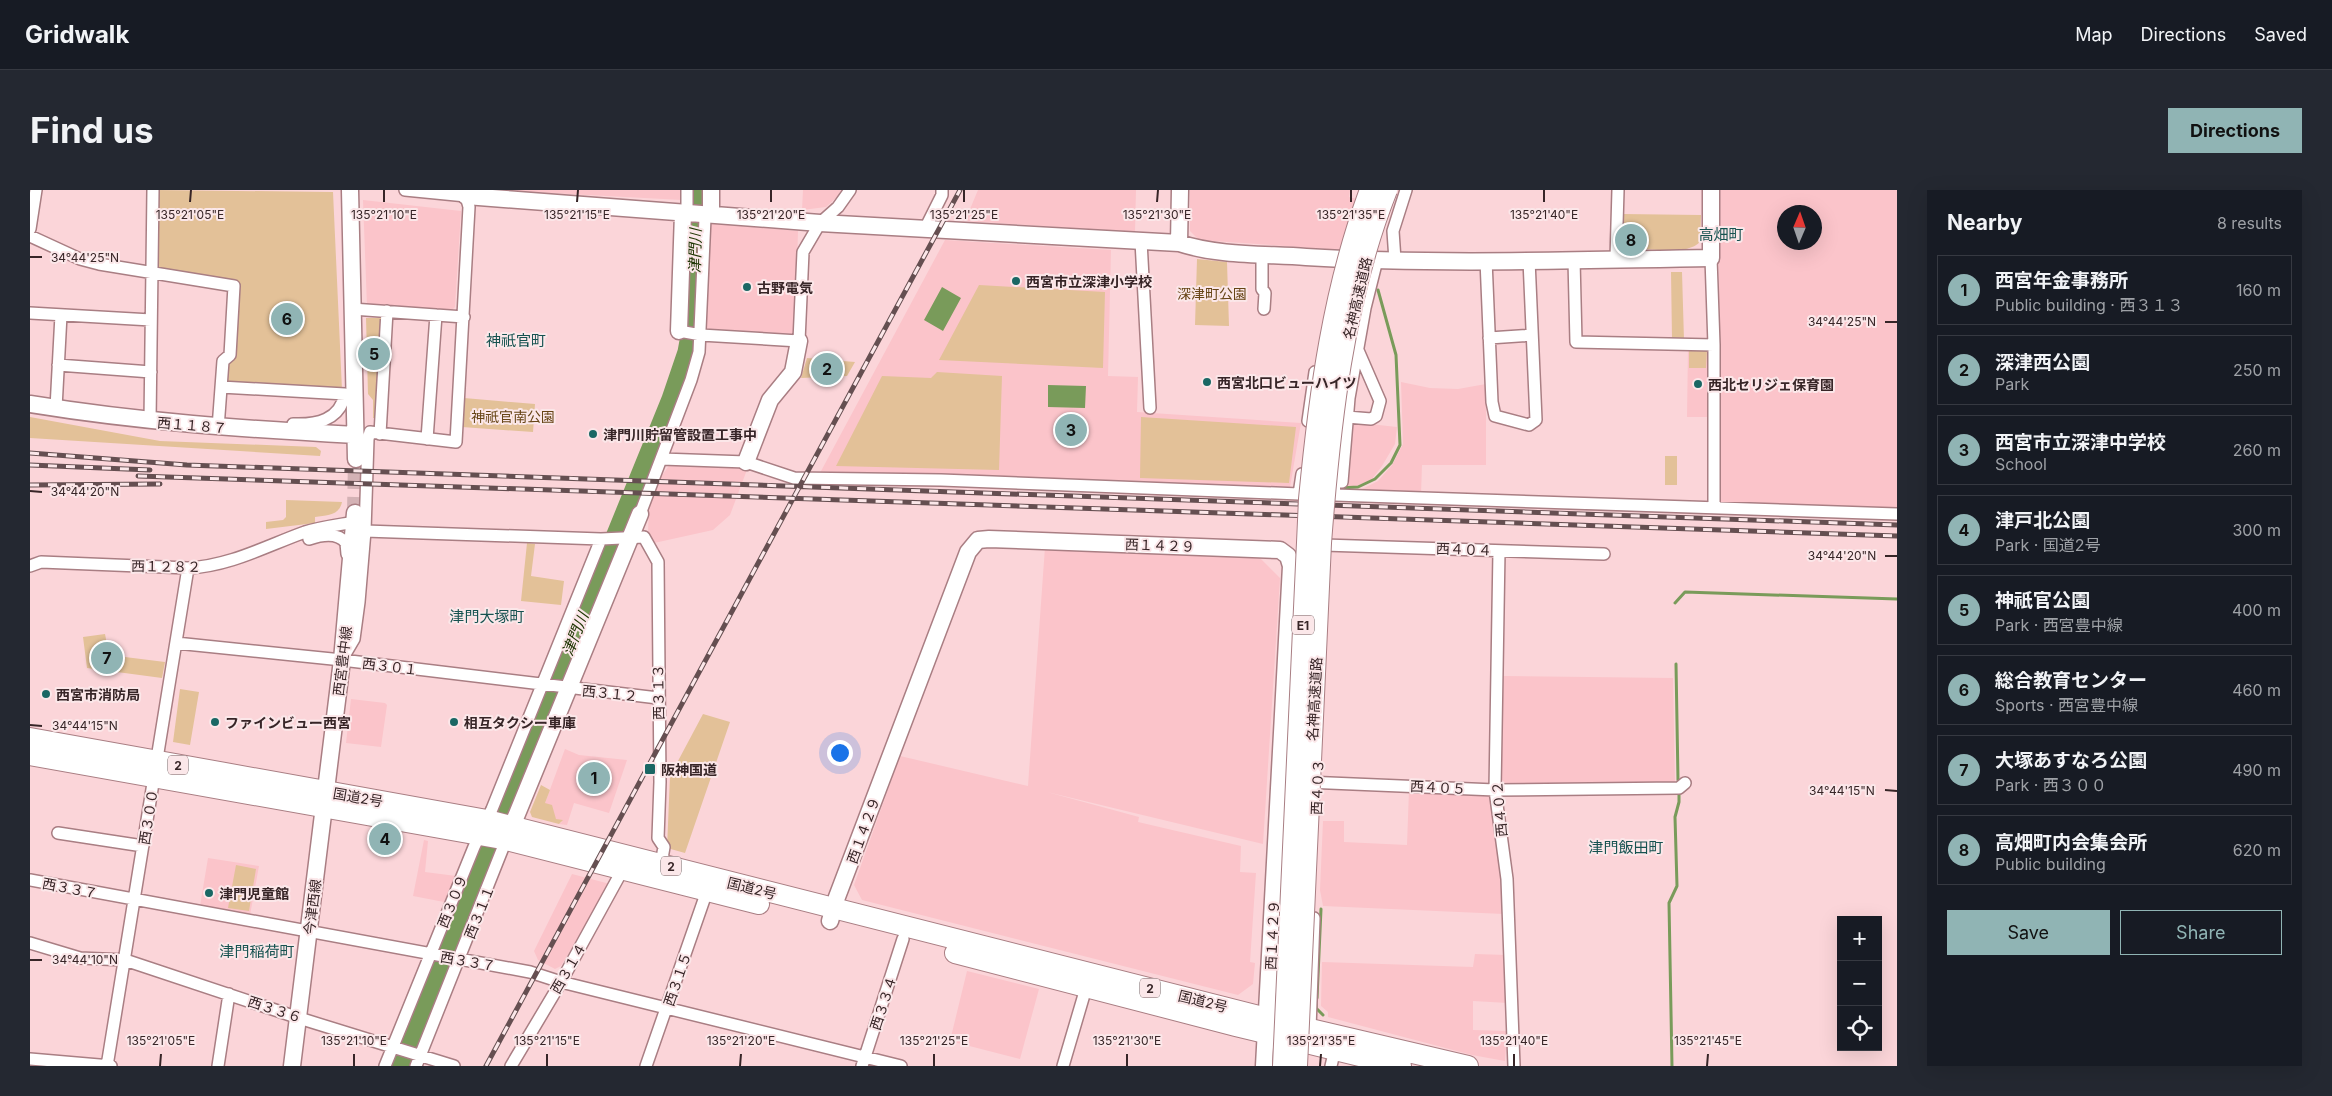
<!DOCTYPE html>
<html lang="en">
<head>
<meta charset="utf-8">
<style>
	body { margin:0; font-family:Inter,"Noto Sans JP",sans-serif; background:#242831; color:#f1f3f6 }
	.controls { position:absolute; right:15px; bottom:15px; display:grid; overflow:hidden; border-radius:0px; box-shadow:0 5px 20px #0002 }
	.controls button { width:45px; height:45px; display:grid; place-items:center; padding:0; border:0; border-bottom:1px solid #363941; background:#171b24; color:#f1f3f6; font:25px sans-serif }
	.compass { position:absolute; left:1747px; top:15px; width:45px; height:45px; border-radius:50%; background:#171b24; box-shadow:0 5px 20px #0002; rotate:2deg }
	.you { position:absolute; left:809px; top:562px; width:18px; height:18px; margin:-12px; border:4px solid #fff; border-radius:50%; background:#1a73e8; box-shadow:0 0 0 8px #1a73e833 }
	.badge { display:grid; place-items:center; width:32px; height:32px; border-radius:50%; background:#90b4b4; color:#111; font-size:16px; font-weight:700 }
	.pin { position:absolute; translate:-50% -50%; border:2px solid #fff; box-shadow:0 1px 5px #0006 }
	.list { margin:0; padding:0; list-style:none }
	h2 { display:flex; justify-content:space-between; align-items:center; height:65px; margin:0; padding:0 20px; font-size:21px }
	h2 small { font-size:16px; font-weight:400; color:#9ea1a6 }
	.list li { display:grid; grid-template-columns:32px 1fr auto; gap:15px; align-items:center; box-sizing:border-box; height:70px; margin:0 10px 10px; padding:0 10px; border:1px solid #363941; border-radius:0px }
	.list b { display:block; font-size:19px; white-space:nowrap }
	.list p { margin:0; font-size:16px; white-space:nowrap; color:#9ea1a6 }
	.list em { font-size:16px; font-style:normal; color:#9ea1a6 }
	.actions { display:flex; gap:10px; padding:15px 20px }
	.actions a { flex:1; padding:11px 0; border:1px solid #90b4b4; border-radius:0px; text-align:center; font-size:18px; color:#90b4b4 }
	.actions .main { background:#90b4b4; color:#111 }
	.icon { flex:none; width:28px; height:28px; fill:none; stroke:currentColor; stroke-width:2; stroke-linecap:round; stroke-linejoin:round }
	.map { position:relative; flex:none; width:1867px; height:876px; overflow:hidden; border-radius:0px }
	header { display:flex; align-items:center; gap:30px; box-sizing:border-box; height:70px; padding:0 25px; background:#171b24; border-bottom:1px solid #363941 }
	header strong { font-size:24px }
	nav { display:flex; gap:28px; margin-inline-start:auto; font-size:18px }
	.intro { display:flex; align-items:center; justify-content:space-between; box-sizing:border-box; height:120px; padding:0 30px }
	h1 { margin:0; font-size:35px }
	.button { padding:12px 22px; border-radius:0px; background:#90b4b4; color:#111; font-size:18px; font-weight:700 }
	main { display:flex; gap:30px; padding:0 30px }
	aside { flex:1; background:#171b24; border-radius:0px; box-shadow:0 5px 20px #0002 }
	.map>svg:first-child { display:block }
</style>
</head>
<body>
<header>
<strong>Gridwalk</strong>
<nav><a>Map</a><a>Directions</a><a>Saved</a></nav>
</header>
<div class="intro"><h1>Find us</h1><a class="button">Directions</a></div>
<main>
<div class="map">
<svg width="1867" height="876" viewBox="0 0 1867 876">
	<rect width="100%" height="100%" fill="#fbd5d9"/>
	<path fill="#fbc4ca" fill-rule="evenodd" d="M463 0H652V10Z
		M773 0H811L807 7 796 17 772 20Z
		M948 0H1106L1105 42 935 31Z
		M1160 0H1320L1319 7 1327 9 1312 60 1169 50 1160 41Z
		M1689 0H1867V319L1688 313ZM1754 22H1784V52H1754Z
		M333 10 431 21 425 117 421 121 337 116Z
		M678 33 768 41 765 144 674 139Z
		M915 50 1081 60 1078 186 1108 187 1107 222 1271 233 1260 297 790 283Z
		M1658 158H1676L1678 161V227H1657Z
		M1371 192 1400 198 1428 199 1456 194V275H1392L1391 304 1330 300 1348 291 1362 275 1373 254Z
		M1321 232 1367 237 1365 254 1352 276 1342 289 1327 296H1316Z
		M640 274 718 277 700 325 683 340 624 353 618 343 619 316 631 287Z
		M1015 357 1227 365 1250 388 1233 654 1017 602 1109 627 1108 632 1211 656 1210 682 1226 683 1220 772 1225 773 1223 794 1208 805 832 710 824 695 870 566 998 596Z
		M1473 486 1643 488 1645 593 1477 594 1471 589Z
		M321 509 355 513 357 515 351 557 316 553Z
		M535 559 549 565 597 570 579 623 544 613 537 635 529 634 532 632 526 629 515 613Z
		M1379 600 1457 603 1463 608 1474 724 1293 716 1290 700 1293 631H1314V652L1377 655Z
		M394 650 398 651 395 682 426 686 414 712 383 706Z
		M178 668 229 676 220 725 170 716Z
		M542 684 580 694 531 776 525 779 508 770 504 761Z
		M1445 764 1476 765 1478 813 1443 811V840L1477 841 1475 871 1442 865 1298 827V822L1291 816 1292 772 1443 777Z
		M937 781 1009 799 990 869 920 851Z"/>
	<path fill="#e3c198" d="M125 0 303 2 312 200 201 195 196 191 207 94 127 78Z
		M1592 24 1671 25 1670 52C1657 65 1628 59 1610 59V42H1591Z
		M1167 69 1197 72 1199 136 1165 135Z
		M1641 82H1652L1654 150 1642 149Z
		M949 95 1075 102 1073 178 909 170Z
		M336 128H352L349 228H343V210L338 204Z
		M1659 160H1677L1676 178H1659Z
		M777 168 825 172 817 186 771 188Z
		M907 182 972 186 969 280 806 276 852 186 901 188Z
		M434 208 505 214 503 242 432 237Z
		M0 227 130 251 286 257 291 261 290 266 0 248Z
		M1111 227 1266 237 1259 293 1110 288Z
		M1635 266H1647V295H1635Z
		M256 310 312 312C309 326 297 325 285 327V333L236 339V332L253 330 256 327Z
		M497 353 505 354 501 386 534 391 531 415 491 411Z
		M75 444 79 465 135 472 132 488 57 478 53 447Z
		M150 499 169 502 160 555 143 552Z
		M673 524 700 532 655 663 637 658 640 586Z
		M511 595 520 600 515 613 522 615 526 629 533 630 529 634 502 627 500 622Z
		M343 641 370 646 368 658 341 653Z
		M206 675 226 679 219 721 198 718Z"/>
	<path fill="#799b5a" d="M912 97 931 108 913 141 894 130Z
		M1018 195 1056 196 1055 218 1018 217Z"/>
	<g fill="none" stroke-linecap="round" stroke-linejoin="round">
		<path stroke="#799b5a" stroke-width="3" d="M1310 298 1328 297 1345 289 1361 273 1370 255 1366 165 1348 100
			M1645 413 1655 402 1867 409
			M1646 474 1648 590
			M1287 808 1291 719
			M1286 814V818L1293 825
			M1642 876 1639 713 1647 696 1645 627 1649 612V602"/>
		<path stroke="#799b5a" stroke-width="19" d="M370 876 641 209 657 162 664 124 666 0"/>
		<path stroke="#d4b2b5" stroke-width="16" stroke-dasharray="16 8" stroke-linecap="butt" d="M325 323 326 269"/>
		<g stroke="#a97e83" stroke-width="14">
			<path id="street" d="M657 23V0
				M0 39 6 0
				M895 39 912 5V0
				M0 46 50 69 69 74 204 96 200 165 193 171 188 238
				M1111 51 1120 218
				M1232 64V99L1235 103 1234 119
				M1681 68 1684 155V317
				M1586 69 1588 0
				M1365 70 1363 41 1376 0
				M1456 70 1462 212 1465 226 1499 235 1506 230 1499 70
				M1544 70 1546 152 1684 155
				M322 119 434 127
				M0 123 121 130
				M649 141 671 145 769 151 773 62 790 33 808 17 820 0
				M1459 148 1502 145
				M28 175 121 182
				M191 197 315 204C310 230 287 235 263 234
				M26 218 31 125
				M1317 227 1341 229 1346 226 1350 211 1327 158
				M120 231 123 0
				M1278 231 1285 182
				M350 244 357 121
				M397 249 406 125
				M632 269 716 272 764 288 911 290 1269 304 1272 284
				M1299 291 1312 292 1319 208 1335 118 1347 70
				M1304 292 1305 305 1867 324
				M610 324 661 190 669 162 675 28 681 24
				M335 341 571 349 614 347 628 372 630 592 628 648 634 657 631 674
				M279 349C291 345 308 342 316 353L317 364
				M1469 361 1465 600 1477 689 1484 876
				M1294 362V355L1574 364
				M0 376 11 372 158 378C200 376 236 356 275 342 291 337 308 335 325 332
				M146 453 312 470 628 508
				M314 466 324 449 329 412 335 341 338 249 340 242 426 252 439 17 436 6 375 0
				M1276 592 1465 600 1649 598 1655 593
				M28 643 113 656
				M0 690 500 782 531 792 871 876
				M0 753 50 768 95 770 269 828 424 876
				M1280 839 1284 728
				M0 869 81 876
				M77 876 158 378
				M188 876 199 804
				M355 876 444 657 462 619 571 349
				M386 876 476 650
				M481 876 531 792 593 679
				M616 876 677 701
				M832 876 873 749
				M1033 876 1056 798
				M1301 876 1306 855"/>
		</g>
		<g stroke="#a97e83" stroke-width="19">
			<path id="secondary" d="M320 0 326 269
				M436 0V6L790 33 1149 53C1189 66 1234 64 1276 67 1410 75 1547 70 1681 68V0
				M681 24V0
				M1149 53 1150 0
				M649 141 653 23
				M0 214C110 232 215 239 326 245
				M716 272 740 210 763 182 769 151
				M478 646 610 324
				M800 731 807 707 938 362 948 350 959 349 1250 360 1258 366 1261 376 1234 876
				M262 876 312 470 325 323"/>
		</g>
		<g stroke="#a97e83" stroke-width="22">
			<path id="highway" d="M0 548 457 630 1280 839 1438 876
				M0 565 472 649 729 714
				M925 763 1206 836 1371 876"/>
		</g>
		<use href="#street" stroke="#fff" stroke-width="11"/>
		<use href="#secondary" stroke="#fff" stroke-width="16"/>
		<use href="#highway" stroke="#fff" stroke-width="20"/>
		<g stroke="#654f51" stroke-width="5">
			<path id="rail" d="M0 263 157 275 244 278 1867 335
				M0 275 120 280
				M108 286 1867 346
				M0 295 130 294
				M456 876 930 0"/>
		</g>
		<use href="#rail" stroke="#fbe7e9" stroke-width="3" stroke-dasharray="9" stroke-linecap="butt"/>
		<g stroke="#a97e83" stroke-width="22" stroke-linecap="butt">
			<path id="highway-bridge" d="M1253 876 1279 309C1289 204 1303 99 1340 0
				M1267 876 1291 353C1300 235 1313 111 1357 0"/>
		</g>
		<use href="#highway-bridge" stroke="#fff" stroke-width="20"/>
	</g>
	<path fill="none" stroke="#372527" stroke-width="2" d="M160 12 161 0M354 12V0M547 12 548 0M741 12V0M934 12V0M1127 12 1128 0M1321 12V0M1514 12V0M0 67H12M1855 132H1867M0 301 12 302M1855 366H1867M0 535 12 536M1855 600 1867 601M0 770H12M130 876 131 864M324 876V864M517 876V864M710 876 711 864M904 876V864M1097 876V864M1290 876 1291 864M1484 876V864M1677 876 1678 864"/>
	<g fill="#1a6764" stroke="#fbe7e9" stroke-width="2">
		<circle cx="986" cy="91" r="5"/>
		<circle cx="717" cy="97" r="5"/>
		<circle cx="1177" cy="192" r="5"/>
		<circle cx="1668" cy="194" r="5"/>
		<circle cx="563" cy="244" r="5"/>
		<circle cx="16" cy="504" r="5"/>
		<circle cx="185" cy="532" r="5"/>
		<circle cx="424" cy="532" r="5"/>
		<rect x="614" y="573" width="12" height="12" rx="2.5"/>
		<circle cx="179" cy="703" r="5"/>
	</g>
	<g text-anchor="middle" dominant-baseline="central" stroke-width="4" stroke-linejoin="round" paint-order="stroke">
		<g fill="#fbe7e9" stroke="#725f61" stroke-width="1">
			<rect x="1262" y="425.5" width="22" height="19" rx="4"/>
			<rect x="138" y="565.5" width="20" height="19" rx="4"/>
			<rect x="631" y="666.5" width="20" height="19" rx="4"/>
			<rect x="1110" y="788.5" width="20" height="19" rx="4"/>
		</g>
		<g font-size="12" font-weight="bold" fill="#372527">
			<text x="1273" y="435">E1</text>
			<text x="148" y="575">2</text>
			<text x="641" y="676">2</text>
			<text x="1120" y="798">2</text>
		</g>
		<g font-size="14" font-weight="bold" fill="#372527" stroke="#fbe7e9" text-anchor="start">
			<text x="996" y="91">西宮市立深津小学校</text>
			<text x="727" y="97">古野電気</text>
			<text x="1187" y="192">西宮北口ビューハイツ</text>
			<text x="1678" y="194">西北セリジェ保育園</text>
			<text x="573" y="244">津門川貯留管設置工事中</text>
			<text x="26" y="504">西宮市消防局</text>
			<text x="195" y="532">ファインビュー西宮</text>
			<text x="434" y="532">相互タクシー車庫</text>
			<text x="631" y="579">阪神国道</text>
			<text x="189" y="703">津門児童館</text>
		</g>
		<g font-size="14" fill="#674516" stroke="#fbe7e9">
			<text x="1182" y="103">深津町公園</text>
			<text x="483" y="226">神祇官南公園</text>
		</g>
		<g font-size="14" fill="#372527" stroke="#fbe7e9">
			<text transform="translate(1327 108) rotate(-77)">名神高速道路</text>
			<text transform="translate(162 235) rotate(5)">西１１８７</text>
			<text transform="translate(1130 355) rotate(2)">西１４２９</text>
			<text transform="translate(1434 359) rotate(2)">西４０４</text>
			<text transform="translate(136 376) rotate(1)">西１２８２</text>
			<text transform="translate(312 471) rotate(-83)">西宮豊中線</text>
			<text transform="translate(360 476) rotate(7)">西３０１</text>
			<text transform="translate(628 502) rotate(-91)">西３１３</text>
			<text transform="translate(580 503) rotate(6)">西３１２</text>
			<text transform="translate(1284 509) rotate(-87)">名神高速道路</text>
			<text transform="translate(1287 597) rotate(-88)">西４０３</text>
			<text transform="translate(1408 597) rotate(3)">西４０５</text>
			<text transform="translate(328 607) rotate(10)">国道2号</text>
			<text transform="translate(1469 619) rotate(-95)">西４０２</text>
			<text transform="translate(118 627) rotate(-81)">西３００</text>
			<text transform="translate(833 640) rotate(-70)">西１４２９</text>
			<text transform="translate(40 698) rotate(11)">西３３７</text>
			<text transform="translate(722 698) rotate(14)">国道2号</text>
			<text transform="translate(422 711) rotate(-68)">西３０９</text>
			<text transform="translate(282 717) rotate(-83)">今津西線</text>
			<text transform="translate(449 722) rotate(-68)">西３１１</text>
			<text transform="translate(1242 745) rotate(-87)">西１４２９</text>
			<text transform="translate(438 771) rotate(10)">西３３７</text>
			<text transform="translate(538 778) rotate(-60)">西３１４</text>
			<text transform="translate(647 789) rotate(-71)">西３１５</text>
			<text transform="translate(1173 811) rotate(14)">国道2号</text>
			<text transform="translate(853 813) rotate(-72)">西３３４</text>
			<text transform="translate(245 819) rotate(18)">西３３６</text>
		</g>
		<g font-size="15" fill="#165250" stroke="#fbe7e9">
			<text x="1691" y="44">高畑町</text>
			<text x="486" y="150">神祇官町</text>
			<text x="457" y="426">津門大塚町</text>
			<text x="1596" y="657">津門飯田町</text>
			<text x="227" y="761">津門稲荷町</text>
		</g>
		<g font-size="15" font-style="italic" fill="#223807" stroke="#fbe7e9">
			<text transform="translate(665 61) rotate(-89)">津門川</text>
			<text transform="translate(545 444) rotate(-68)">津門川</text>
		</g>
	</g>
	<g font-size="12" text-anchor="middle" fill="#372527" stroke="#fbe7e9" stroke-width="4" stroke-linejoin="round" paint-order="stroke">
		<text x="160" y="29">135°21'05"E</text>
		<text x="354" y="29">135°21'10"E</text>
		<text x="547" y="29">135°21'15"E</text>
		<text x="741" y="29">135°21'20"E</text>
		<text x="934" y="29">135°21'25"E</text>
		<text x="1127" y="29">135°21'30"E</text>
		<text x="1321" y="29">135°21'35"E</text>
		<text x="1514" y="29">135°21'40"E</text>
		<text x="55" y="72">34°44'25"N</text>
		<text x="1812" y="136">34°44'25"N</text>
		<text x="55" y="306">34°44'20"N</text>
		<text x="1812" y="370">34°44'20"N</text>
		<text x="55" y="540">34°44'15"N</text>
		<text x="1812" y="605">34°44'15"N</text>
		<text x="55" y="774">34°44'10"N</text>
		<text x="131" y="855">135°21'05"E</text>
		<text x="324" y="855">135°21'10"E</text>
		<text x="517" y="855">135°21'15"E</text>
		<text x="711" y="855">135°21'20"E</text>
		<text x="904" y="855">135°21'25"E</text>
		<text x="1097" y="855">135°21'30"E</text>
		<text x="1291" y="855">135°21'35"E</text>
		<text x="1484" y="855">135°21'40"E</text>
		<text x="1678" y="855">135°21'45"E</text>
	</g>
</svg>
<div class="controls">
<button>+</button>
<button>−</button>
<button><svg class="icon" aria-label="locate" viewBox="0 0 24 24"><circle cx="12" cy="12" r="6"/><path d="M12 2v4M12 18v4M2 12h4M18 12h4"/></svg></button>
</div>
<svg class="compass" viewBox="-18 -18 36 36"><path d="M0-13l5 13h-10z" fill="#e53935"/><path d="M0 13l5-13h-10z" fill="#9ea1a6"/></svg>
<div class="you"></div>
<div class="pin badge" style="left:564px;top:588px">1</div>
<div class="pin badge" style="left:797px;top:179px">2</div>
<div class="pin badge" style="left:1041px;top:240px">3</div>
<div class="pin badge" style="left:355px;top:649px">4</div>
<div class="pin badge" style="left:344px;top:164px">5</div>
<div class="pin badge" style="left:257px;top:129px">6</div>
<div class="pin badge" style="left:77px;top:468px">7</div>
<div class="pin badge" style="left:1601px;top:50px">8</div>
</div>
<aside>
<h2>Nearby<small>8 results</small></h2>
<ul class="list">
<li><span class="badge">1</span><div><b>西宮年金事務所</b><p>Public building · 西３１３</p></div><em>160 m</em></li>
<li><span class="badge">2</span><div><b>深津西公園</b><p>Park</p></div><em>250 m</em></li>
<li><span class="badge">3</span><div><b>西宮市立深津中学校</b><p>School</p></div><em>260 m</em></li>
<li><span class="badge">4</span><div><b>津戸北公園</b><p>Park · 国道2号</p></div><em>300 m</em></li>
<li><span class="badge">5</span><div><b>神祇官公園</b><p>Park · 西宮豊中線</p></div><em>400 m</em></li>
<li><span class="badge">6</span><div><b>総合教育センター</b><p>Sports · 西宮豊中線</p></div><em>460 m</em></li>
<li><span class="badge">7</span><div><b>大塚あすなろ公園</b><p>Park · 西３００</p></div><em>490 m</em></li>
<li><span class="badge">8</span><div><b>高畑町内会集会所</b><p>Public building</p></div><em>620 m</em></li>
</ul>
<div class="actions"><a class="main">Save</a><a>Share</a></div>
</aside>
</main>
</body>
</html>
